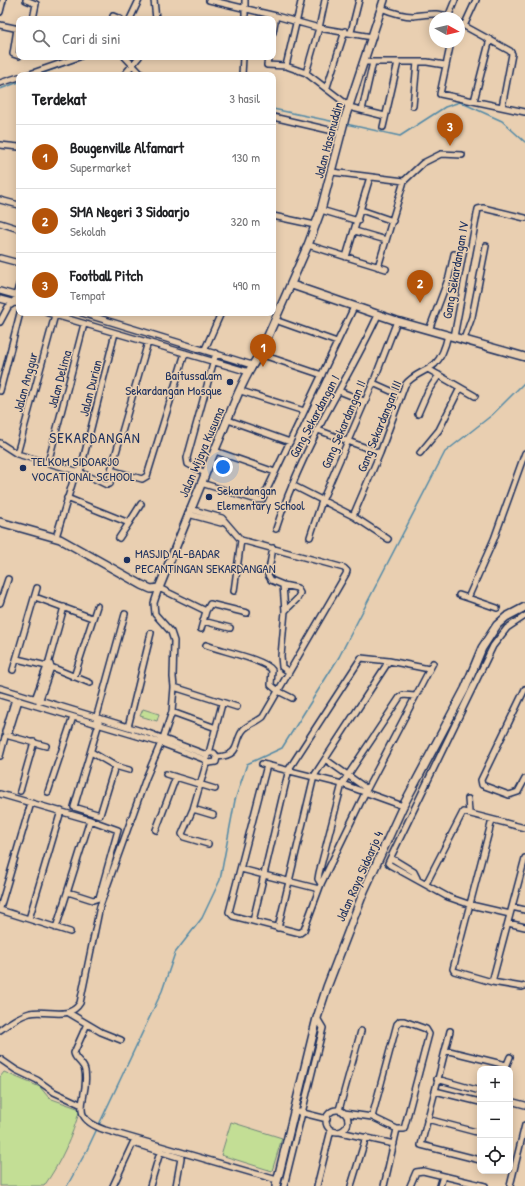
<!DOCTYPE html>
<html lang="id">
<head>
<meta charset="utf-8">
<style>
	body { margin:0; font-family:"Patrick Hand",sans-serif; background:#f2f2f2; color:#202124 }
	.controls { position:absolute; right:12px; bottom:12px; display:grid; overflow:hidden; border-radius:8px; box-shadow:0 2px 10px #0003 }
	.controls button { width:36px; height:36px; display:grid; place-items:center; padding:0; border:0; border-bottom:1px solid #e0e0e0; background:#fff; color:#202124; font:20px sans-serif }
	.compass { position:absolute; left:429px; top:12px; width:36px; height:36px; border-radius:50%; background:#fff; box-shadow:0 2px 10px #0003; rotate:98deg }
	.you { position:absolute; left:223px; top:467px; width:14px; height:14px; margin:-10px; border:3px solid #fff; border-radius:50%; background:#1a73e8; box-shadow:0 0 0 6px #1a73e833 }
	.badge { display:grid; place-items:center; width:26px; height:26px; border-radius:50%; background:#b45309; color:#fff; font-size:13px; font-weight:700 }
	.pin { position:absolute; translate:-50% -33px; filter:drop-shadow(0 1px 2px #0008) }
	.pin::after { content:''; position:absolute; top:21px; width:14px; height:12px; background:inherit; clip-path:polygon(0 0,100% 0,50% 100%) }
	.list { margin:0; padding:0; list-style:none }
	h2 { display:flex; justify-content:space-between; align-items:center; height:52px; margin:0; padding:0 16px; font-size:17px }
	h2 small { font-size:13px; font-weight:400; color:#757577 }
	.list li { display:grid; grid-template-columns:26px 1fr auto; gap:12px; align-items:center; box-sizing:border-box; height:64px; padding:0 16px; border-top:1px solid #e0e0e0 }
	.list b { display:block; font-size:15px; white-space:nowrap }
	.list p { margin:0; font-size:13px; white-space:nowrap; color:#757577 }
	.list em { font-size:13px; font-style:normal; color:#757577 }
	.icon { flex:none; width:22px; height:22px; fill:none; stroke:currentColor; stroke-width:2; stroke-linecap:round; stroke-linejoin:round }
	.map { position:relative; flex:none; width:525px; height:1186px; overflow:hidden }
	.search { position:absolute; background:#fff; box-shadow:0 2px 10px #0003; left:16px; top:16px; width:260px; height:44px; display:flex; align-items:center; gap:10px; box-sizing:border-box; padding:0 14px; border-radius:8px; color:#757577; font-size:15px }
	.panel { position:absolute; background:#fff; box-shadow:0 2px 10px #0003; left:16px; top:72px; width:260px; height:244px; border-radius:8px }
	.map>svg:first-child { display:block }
</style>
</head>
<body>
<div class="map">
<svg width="525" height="1186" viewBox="0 0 525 1186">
	<rect width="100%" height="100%" fill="#e9cfb1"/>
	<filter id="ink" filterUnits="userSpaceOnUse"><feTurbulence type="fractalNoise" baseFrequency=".025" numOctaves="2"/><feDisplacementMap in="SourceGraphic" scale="8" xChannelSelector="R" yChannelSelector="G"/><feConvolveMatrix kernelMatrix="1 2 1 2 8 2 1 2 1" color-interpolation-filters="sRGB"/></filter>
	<g filter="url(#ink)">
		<path fill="#c3de95" stroke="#6f867a" d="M143 709 159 714 157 721 140 716Z
			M4 1072 40 1087 49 1098 80 1109C72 1137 61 1162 44 1186H0V1077Z
			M231 1122 282 1138 272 1171 221 1155Z"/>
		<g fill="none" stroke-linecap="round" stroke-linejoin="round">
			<path stroke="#538aa7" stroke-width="1.5" d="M121 57 126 62
				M38 75 87 57
				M0 89 19 82
				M273 109 340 123
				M346 124 400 136 445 107 460 102 502 121 525 142
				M67 1186 87 1150 162 991 175 953 202 918 220 880 235 800 247 764 282 748 339 657 445 452 492 415 525 382"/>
			<g stroke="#1b2f5e" stroke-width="8">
				<path id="street" d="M26 0 36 4 33 19
					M154 0 156 19
					M209 0 276 16
					M381 8C391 12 402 16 413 16 426 15 438 11 451 18
					M0 12 3 0
					M113 16 120 19
					M448 17 455 0
					M130 19 139 0
					M245 19V0
					M459 23 510 51 512 54 502 107
					M0 25 19 29
					M464 26 476 0
					M17 29 13 54 19 56
					M273 32 276 16 319 28 372 37
					M351 32 359 0
					M451 42 440 94 525 112
					M125 57 142 75
					M268 57 267 65 286 66 306 73 349 106
					M364 62H427L445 65
					M286 66 301 2
					M306 73 319 28 325 0
					M27 75 79 57
					M124 75 139 57
					M242 75 243 57
					M0 83 19 77
					M327 87 345 31
					M474 101 490 39
					M413 106 417 62
					M349 107 385 116
					M362 110 373 62
					M273 117 342 133
					M383 127 398 62
					M0 145 19 147
					M332 172 404 181
					M0 200 19 205
					M321 210 358 221
					M361 210 393 221
					M273 216 315 225
					M0 223 19 229
					M355 231 386 240
					M308 245 386 269
					M346 257 370 177
					M0 258 19 263
					M378 267 404 181 423 163 441 154 462 155
					M0 291 18 296
					M0 299 19 304
					M48 313 249 372
					M82 313 252 365
					M275 320 337 342
					M0 322 8 307 14 303 19 285
					M429 330 449 277 454 254
					M454 337 478 209 483 208 525 218
					M464 339 472 317 486 246
					M205 349 221 313
					M260 354 322 375
					M428 369 475 396
					M373 383 400 395
					M0 391 20 313
					M241 391 304 411
					M339 391 364 401
					M418 414 428 391 439 375
					M228 420 290 442
					M318 430 380 453
					M0 443 17 454 80 472 107 485 110 484 111 470 148 342
					M215 451 275 472
					M420 453 439 430 460 388
					M17 454 55 315
					M48 463 84 324
					M111 470 142 479 147 476 185 353
					M80 472 115 333
					M205 473 188 464 187 458 216 353
					M201 483 257 500H262L354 307
					M292 485 353 516 388 539
					M67 498 129 523 119 538
					M190 509 222 518 241 540 344 568 347 571 346 574 263 717C257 722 249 724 244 729 233 741 243 755 217 757
					M188 514 221 523 224 521
					M353 516 380 453 405 385C413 374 426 372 435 364 442 357 446 344 448 335
					M129 523 141 504
					M276 529C287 495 301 463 317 431 337 392 360 355 378 315
					M56 537 76 471
					M310 537 322 501 373 383 397 321
					M273 548 268 575 271 580 283 585 285 611 281 656 282 667 289 672
					M283 585 297 588 300 593 297 599 285 611
					M234 591 241 540
					M459 595 468 598 494 539 525 453
					M35 597 92 618
					M468 598 497 608
					M0 603 8 579
					M203 621 230 628
					M201 629 206 611
					M206 645C221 651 264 659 272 670L271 685 278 691 292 698
					M17 659 51 667 90 683
					M13 670 37 588
					M74 677 97 606
					M174 687 237 707
					M0 688 148 733 207 755 209 753H214L217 757 216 762 209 763 206 760 207 755
					M525 689 481 780 482 785 509 795 518 792 525 779
					M0 695 161 743 206 760
					M35 699 49 661 64 607
					M39 702 51 667 50 664
					M172 712 216 728
					M96 719 125 614
					M99 723 74 807 100 815 115 766
					M128 727 151 633
					M5 732 15 699
					M9 732 19 700
					M9 736 46 746
					M91 752 115 766 129 770
					M209 753 222 704
					M0 756 5 737
					M325 759 367 789
					M207 761 193 809 182 834 184 837 208 844
					M262 764 342 784 403 806
					M267 765 229 912 233 916 300 933 304 930 321 884 367 789 433 663
					M166 774 215 789
					M20 791 34 742
					M48 792 73 717
					M0 794 90 820 118 830 99 898 93 900 68 892
					M468 799 469 812
					M193 809 213 815
					M492 820 453 969 454 971 492 982 522 987 525 986
					M156 830 176 777
					M391 858 414 872 417 878
					M241 869 319 889
					M321 884 318 879 319 873 342 784 400 697 403 695 415 696
					M426 884 463 812 525 828
					M512 907 525 910
					M0 908 31 803
					M0 910 70 932
					M510 914 471 905 448 897 390 865 388 863 493 646 507 628 525 616
					M29 919 61 811
					M253 921 289 769 361 658 389 661
					M508 923 525 927
					M56 928 90 820
					M278 928 314 776 389 661 429 669
					M492 982 525 858
					M69 1013 101 1032 121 1040
					M87 1024 74 1053C75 1060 84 1063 85 1071 90 1100 65 1116 105 1130L277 1180
					M0 1030C9 1023 19 1016 30 1013 47 1009 69 1021 80 1003L100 906 146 778 163 738 172 712 174 687 173 677 174 641 171 632 155 614 154 603 159 588 206 611 210 604 247 613
					M450 1031 435 1091 480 1102
					M445 1050 506 1065
					M0 1059 16 1070 37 1080 54 1092 82 1105
					M505 1069 510 1057
					M437 1079 480 1091
					M435 1091 421 1145 480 1160
					M510 1101 525 1105
					M339 1110 361 1031
					M326 1121a11 11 0 1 1 22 0a11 11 0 1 1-22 0Z
					M299 1112 327 1119
					M344 1113 372 1117 397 1129H404L429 1034 426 1029 404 1021H400L397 1024 372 1117
					M427 1119 480 1133
					M340 1132 394 1144
					M113 1186 133 1143 181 1158 176 1186
					M150 1186 161 1149
					M284 1186 323 1028 317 1018
					M317 1186 331 1130
					M351 1186 366 1137
					M384 1186 397 1129
					M410 1186 416 1172 423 1171 485 1186
					M440 1186 443 1176
					M510 1186 525 1125"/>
			</g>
			<g stroke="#1b2f5e" stroke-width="10">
				<path id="secondary" d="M292 285 397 321 525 357
					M0 522 60 539 142 585 151 589 159 588C178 540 198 493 217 445 230 415 241 380 260 354L308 245 321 210 345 118 384 0
					M276 1186 317 1018 327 987 364 891 403 806 465 689 482 648 497 625 506 617 525 607"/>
			</g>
			<use href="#street" stroke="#e9cfb1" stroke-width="5"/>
			<use href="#secondary" stroke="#e9cfb1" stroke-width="7"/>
		</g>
	</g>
	<g fill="#1b2f5e" stroke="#e9cfb1" stroke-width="1.5">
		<circle cx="230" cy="382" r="4"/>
		<circle cx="23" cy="468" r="4"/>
		<circle cx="209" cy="497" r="4"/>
		<circle cx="127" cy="560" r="4"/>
	</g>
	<g text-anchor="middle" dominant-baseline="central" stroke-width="3" stroke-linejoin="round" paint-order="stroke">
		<g font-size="13" fill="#1b2f5e" stroke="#e9cfb1">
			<text transform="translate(328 140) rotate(-75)">Jalan Hasanuddin</text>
			<text transform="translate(455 270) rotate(-80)">Gang Sekardangan IV</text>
			<text transform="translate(59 379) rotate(-75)">Jalan Delima</text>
			<text transform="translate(25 382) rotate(-75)">Jalan Anggur</text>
			<text transform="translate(90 388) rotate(-76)">Jalan Durian</text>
			<text transform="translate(314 416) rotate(-62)">Gang Sekardangan I</text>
			<text transform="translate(343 424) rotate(-67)">Gang Sekardangan II</text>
			<text transform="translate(379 426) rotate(-68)">Gang Sekardangan III</text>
			<text transform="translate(201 452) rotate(-67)">Jalan Wijaya Kusuma</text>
			<text transform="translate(359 876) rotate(-66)">Jalan Raya Sidoarjo 4</text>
		</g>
		<g font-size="13" fill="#1b2f5e" stroke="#e9cfb1" text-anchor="start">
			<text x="222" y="375" text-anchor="end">Baitussalam<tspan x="222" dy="15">Sekardangan Mosque</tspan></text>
			<text x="31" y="461">TELKOM SIDOARJO<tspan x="31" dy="15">VOCATIONAL SCHOOL</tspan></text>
			<text x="217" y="490">Sekardangan<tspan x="217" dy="15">Elementary School</tspan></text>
			<text x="135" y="553">MASJID AL-BADAR<tspan x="135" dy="15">PECANTINGAN SEKARDANGAN</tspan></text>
		</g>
		<g font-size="15" letter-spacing="1" fill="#1b2f5e" stroke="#e9cfb1">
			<text x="95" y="437">SEKARDANGAN</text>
		</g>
	</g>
</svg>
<div class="controls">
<button>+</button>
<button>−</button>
<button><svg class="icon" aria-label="locate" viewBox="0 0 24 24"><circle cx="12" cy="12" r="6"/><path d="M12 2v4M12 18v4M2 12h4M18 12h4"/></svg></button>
</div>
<svg class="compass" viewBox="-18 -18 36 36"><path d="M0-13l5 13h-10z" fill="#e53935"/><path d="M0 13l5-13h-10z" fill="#757577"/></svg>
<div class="you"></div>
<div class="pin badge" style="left:263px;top:367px">1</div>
<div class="pin badge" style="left:420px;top:303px">2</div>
<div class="pin badge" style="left:450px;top:146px">3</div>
<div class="search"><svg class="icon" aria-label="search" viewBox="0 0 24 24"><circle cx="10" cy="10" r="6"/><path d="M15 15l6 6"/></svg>Cari di sini</div>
<section class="panel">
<h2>Terdekat<small>3 hasil</small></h2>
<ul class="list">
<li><span class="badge">1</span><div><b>Bougenville Alfamart</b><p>Supermarket</p></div><em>130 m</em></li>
<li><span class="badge">2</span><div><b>SMA Negeri 3 Sidoarjo</b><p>Sekolah</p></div><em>320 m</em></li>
<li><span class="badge">3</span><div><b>Football Pitch</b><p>Tempat</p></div><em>490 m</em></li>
</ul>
</section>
</div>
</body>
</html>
